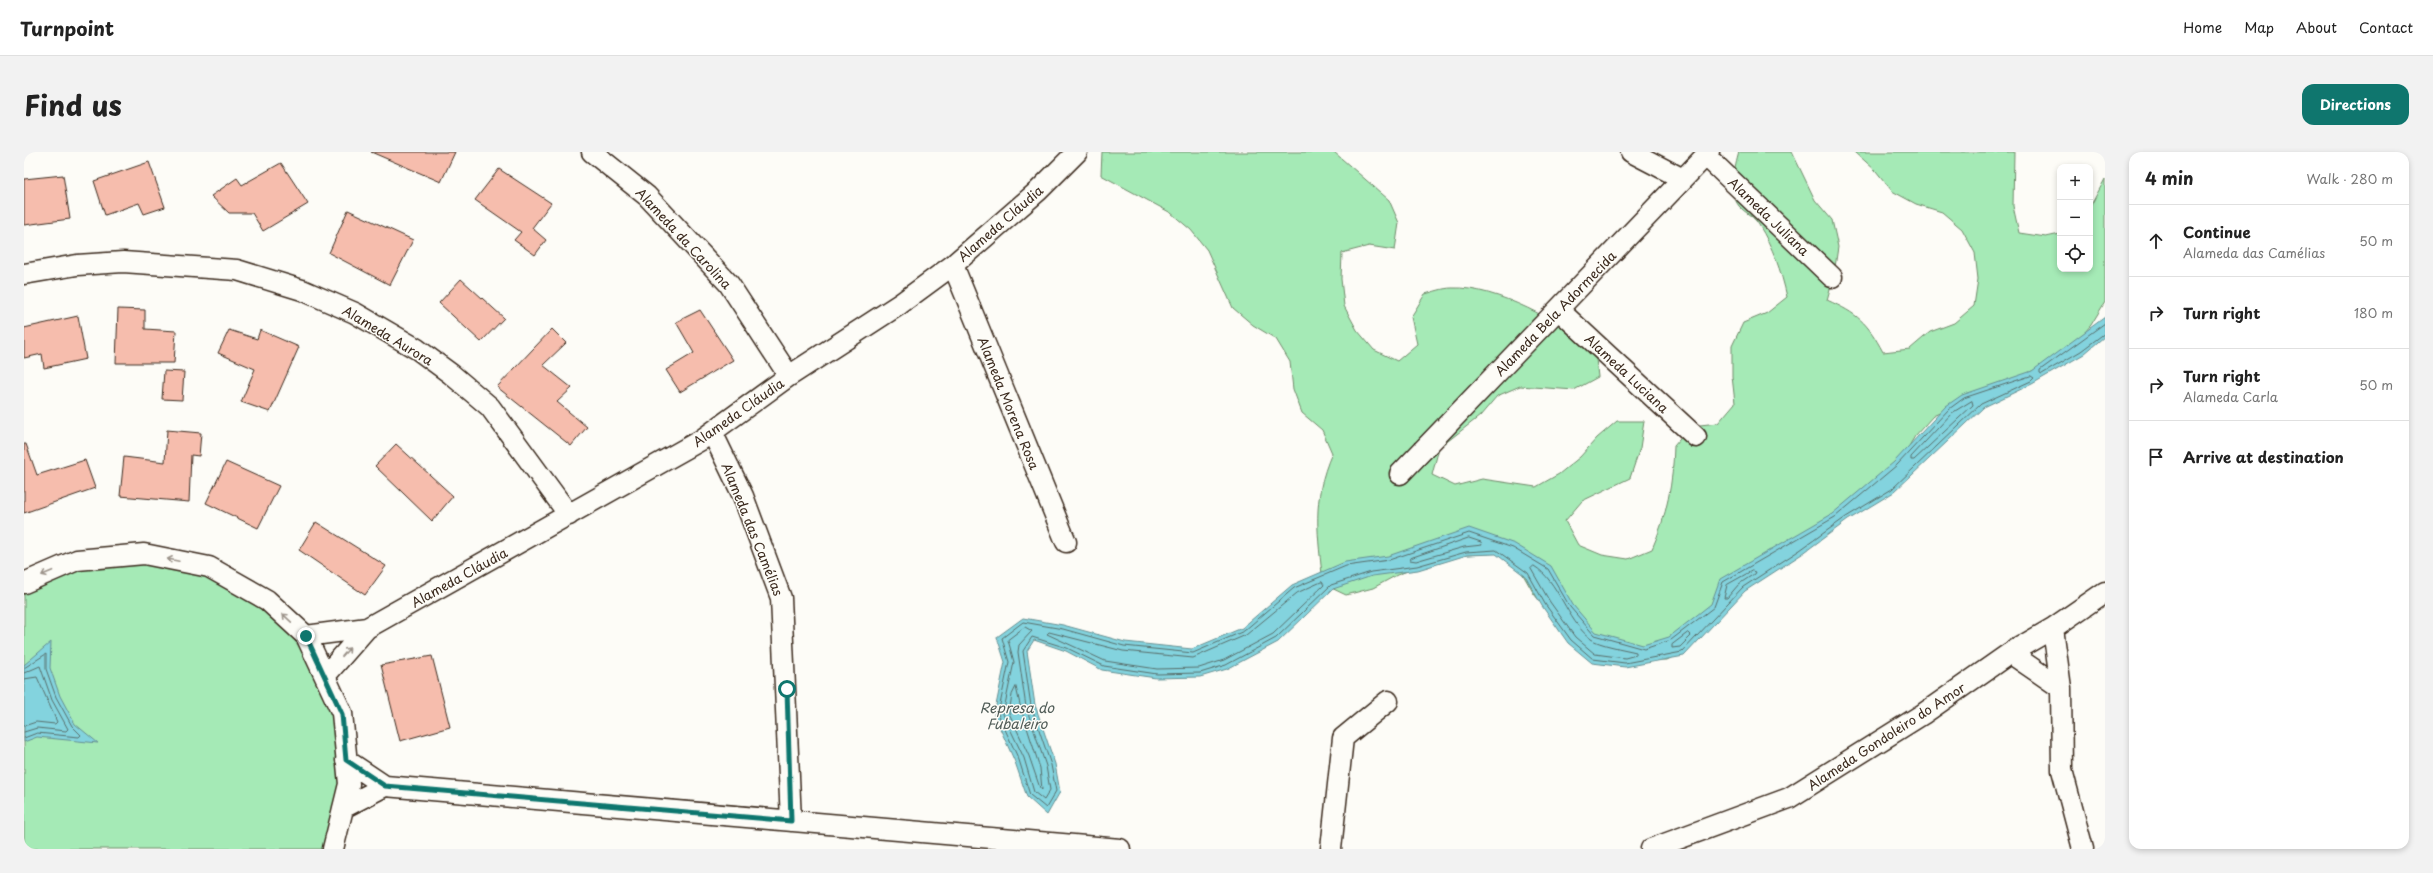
<!DOCTYPE html>
<html lang="en">
<head>
<meta charset="utf-8">
<style>
	body { margin:0; font-family:"Playpen Sans",sans-serif; background:#f2f2f2; color:#222 }
	.controls { position:absolute; right:12px; top:12px; display:grid; overflow:hidden; border-radius:8px; box-shadow:0 2px 6px #0003 }
	.controls button { width:36px; height:36px; display:grid; place-items:center; padding:0; border:0; border-bottom:1px solid #e0e0e0; background:#fff; color:#222; font:20px sans-serif }
	.stop { position:absolute; width:12px; height:12px; margin:-9px; border:3px solid #0f766e; border-radius:50%; background:#fff }
	.stop.end { background:#0f766e; border-color:#fff; box-shadow:0 1px 4px #0008 }
	.list { margin:0; padding:0; list-style:none }
	h2 { display:flex; justify-content:space-between; align-items:center; height:52px; margin:0; padding:0 16px; font-size:17px }
	h2 small { font-size:13px; font-weight:400; color:#767676 }
	.list li { display:grid; grid-template-columns:26px 1fr auto; gap:12px; align-items:center; box-sizing:border-box; height:72px; padding:0 16px; border-top:1px solid #e0e0e0 }
	.list b { display:block; font-size:15px; white-space:nowrap }
	.list p { margin:0; font-size:13px; white-space:nowrap; color:#767676 }
	.list em { font-size:13px; font-style:normal; color:#767676 }
	.icon { flex:none; width:22px; height:22px; fill:none; stroke:currentColor; stroke-width:2; stroke-linecap:round; stroke-linejoin:round }
	.map { position:relative; flex:none; width:2081px; height:697px; overflow:hidden; border-radius:12px }
	header { display:flex; align-items:center; gap:24px; box-sizing:border-box; height:56px; padding:0 20px; background:#fff; border-bottom:1px solid #e0e0e0 }
	header strong { font-size:19px }
	nav { display:flex; gap:22px; margin-inline-start:auto; font-size:14px }
	.intro { display:flex; align-items:center; justify-content:space-between; box-sizing:border-box; height:96px; padding:0 24px }
	h1 { margin:0; font-size:28px }
	.button { padding:10px 18px; border-radius:12px; background:#0f766e; color:#fff; font-size:14px; font-weight:700 }
	main { display:flex; gap:24px; padding:0 24px }
	aside { flex:1; background:#fff; border-radius:12px; box-shadow:0 2px 6px #0003 }
	.map>svg:first-child { display:block }
</style>
</head>
<body>
<header>
<strong>Turnpoint</strong>
<nav><a>Home</a><a>Map</a><a>About</a><a>Contact</a></nav>
</header>
<div class="intro"><h1>Find us</h1><a class="button">Directions</a></div>
<main>
<div class="map">
<svg width="2081" height="697" viewBox="0 0 2081 697">
	<rect width="100%" height="100%" fill="#fdfcf7"/>
	<filter id="ink" filterUnits="userSpaceOnUse"><feTurbulence type="fractalNoise" baseFrequency=".025" numOctaves="2"/><feDisplacementMap in="SourceGraphic" scale="8" xChannelSelector="R" yChannelSelector="G"/><feConvolveMatrix kernelMatrix="1 2 1 2 8 2 1 2 1" color-interpolation-filters="sRGB"/></filter>
	<g filter="url(#ink)">
		<path fill="#a5eab6" stroke="#708a6a" d="M1078 0H1310L1365 48 1375 71 1371 98 1345 94 1318 101 1317 127 1320 154 1333 178 1350 198 1373 209 1393 192 1387 165 1401 142C1409 140 1419 136 1428 136 1472 134 1538 171 1571 198L1574 225 1550 238 1496 234 1473 244 1456 264 1415 296 1408 323 1431 334 1458 327 1512 335 1535 322 1556 305 1573 286 1593 269H1620L1616 296 1606 326 1558 349 1541 369 1554 393 1578 403 1604 407 1628 397C1643 363 1649 331 1650 294L1667 274 1694 271 1711 251 1708 224V194L1719 171 1743 161 1763 145C1757 118 1749 96 1735 73 1731 65 1721 61 1715 54 1704 40 1711 15 1715 0H1768L1791 48 1808 68 1814 95 1810 122 1803 148C1834 162 1843 170 1859 200L1886 197 1906 180 1930 171 1950 154 1954 127 1951 101 1938 77 1918 60 1892 52 1868 39 1852 19 1831 0H1990L1989 54 1995 81 2022 85 2036 82V117H2066V55L2081 27V150L2067 173 2050 193 2030 209 1909 264 1891 284 1864 330 1708 429 1667 495 1643 508H1616L1543 483 1510 442 1497 419 1477 401 1423 404 1373 423 1349 436 1322 443 1299 432C1294 382 1287 349 1308 301L1298 278 1278 261 1269 237 1266 210 1252 187 1229 173 1209 156 1183 98 1167 78 1147 61 1077 23Z
			M120 409 183 423 239 454 282 501 310 563 317 631 301 697H0V439L55 416Z"/>
		<path fill="#83d3de" stroke="#668f91" d="M2081 165V184L2060 202 2008 232 1960 255 1870 340 1824 368 1778 402 1721 439 1660 504 1601 515 1568 511 1544 491 1518 454 1501 424 1472 402 1443 403 1394 418 1348 424 1309 437 1254 490 1203 517 1176 525 1132 526 1078 518 1042 499 1010 488 1003 499 1011 553 1031 612 1036 640 1023 663 1003 645 991 610 970 563 981 510 973 485 999 466 1039 473 1101 490 1168 497 1218 476 1268 433 1321 410 1364 404 1445 376 1491 392 1527 414 1549 453 1572 480 1619 493 1645 485 1687 452 1696 427 1808 362 1870 310 1922 254 1938 243 2008 219Z
			M27 490 26 516 36 544 51 572 74 591 13 585 0 590V513Z"/>
		<g fill="none" stroke-linecap="round" stroke-linejoin="round">
			<path stroke="#586e6b" stroke-width="1" d="M2081 171 2016 218V221L2018 222 2057 199 2081 181
				M2007 224 2010 226 2007 229 1957 252 1868 337 1822 365 1776 398 1719 435 1658 500 1601 511 1569 507 1547 488 1521 452 1504 421 1472 398 1442 400 1393 414 1347 420 1307 433 1252 486 1202 513 1176 521 1133 522 1080 514 1043 496 1008 485 999 499 1007 554 1027 613 1032 639 1022 656 1006 643 995 608 974 562 985 510 978 486 999 470 1039 477 1100 494 1169 501 1220 479 1270 436 1322 414 1365 408 1445 381 1489 396 1524 417 1546 455 1570 483 1620 497 1647 488 1690 455 1699 430 1811 365 1873 313 1925 257 1940 246Z
				M1948 249 1949 253 1890 308H1887V305L1928 261Z
				M1445 386 1457 390 1458 393 1440 395 1392 409 1386 408 1387 406Z
				M1510 414C1535 429 1542 468 1567 487 1575 493 1600 497 1612 500V503L1601 506 1571 502 1551 485 1526 450 1507 417Z
				M1728 419 1731 420 1730 422 1715 432 1703 446H1700L1703 433Z
				M1298 430 1300 433 1249 482 1200 508 1175 516 1133 517 1081 509 1023 482 1025 480 1099 499 1169 506 1222 483 1273 441Z
				M1001 475 1008 479 995 493 994 500 1002 555 1022 614 1026 638 1020 648 1010 640 1000 606 979 562 990 510 984 488Z
				M1664 481 1667 484 1656 495 1648 496V493Z
				M0 516 22 502V517L32 545 48 574 57 583 55 585 13 581 0 586
				M0 521 16 514 28 548 44 577 42 579 13 576 0 580
				M0 527 13 525 33 570 31 572 12 570 0 574
				M992 535 997 557 1016 616 1018 638 1016 636 1005 604 985 561 988 543Z"/>
		</g>
		<path fill="#f6bdad" stroke="#3b2a1e" d="M347 0H431L417 30Z
			M125 10 141 55 120 62 115 51 81 63 70 29Z
			M257 11 284 52 239 79 228 61H205L187 44 213 26 218 33Z
			M475 17 527 51 508 76 522 88 511 103 490 88 497 80 451 48Z
			M39 23 46 67 0 73V27Z
			M324 58 389 88 366 133 305 101Z
			M437 127 480 166 457 190 415 151Z
			M94 157 121 158V177L152 179 150 211H92Z
			M676 158 709 208 656 240 642 218 670 201 652 170Z
			M54 164 62 207 20 216 18 202 0 206V176Z
			M528 177 542 191 519 213 548 236 533 250 563 275 547 294 473 235Z
			M205 178 233 187 236 178 275 195 246 260 217 250 231 217 194 201Z
			M140 219 160 220 158 248 138 247Z
			M143 278 177 281 175 304 167 303 165 350 96 344 100 305 141 310Z
			M0 292H2L13 323 61 308 71 336 0 361Z
			M372 292 429 344 408 369 351 314Z
			M202 310 255 334 234 376 182 351Z
			M292 370 362 414 341 443 275 398Z
			M408 504 426 575 376 589 357 513Z"/>
		<g fill="none" stroke-linecap="round" stroke-linejoin="round">
			<g stroke="#3b2a1e" stroke-width="23">
				<path id="street" d="M568 0 623 44 705 132 765 224
					M1607 0 1657 26
					M1681 3 1808 125
					M929 113 1042 390
					M0 122 53 113 99 110 213 118 278 138 331 161 393 197 427 222 466 255 545 363
					M1535 158 1672 285
					M688 280 719 344 757 446 767 669
					M1376 322 1685 0
					M0 431 53 408 120 402 185 415 243 448 282 484 318 561 325 632 309 697
					M2029 476 2037 536 2038 618 2059 697
					M282 484 343 476
					M1986 501 2037 536
					M301 524 343 476 677 288 765 224 876 152 929 113 1014 39 1053 0
					M322 608 361 634 1096 697
					M319 656 361 634
					M1307 697 1319 586 1364 549
					M1627 697 1765 646 1899 562 1986 501 2029 476 2081 440"/>
			</g>
			<use href="#street" stroke="#fdfcf7" stroke-width="20"/>
		</g>
		<defs><path id="oneway-shaft" d="M-6 0H5M1.5-3L5.5 0L1.5 3" fill="none" stroke-width="1.6" stroke-linecap="round" stroke-linejoin="round"/></defs>
		<g stroke="#9c938a">
			<use href="#oneway-shaft" transform="translate(149 408) rotate(-168)"/>
			<use href="#oneway-shaft" transform="translate(23 421) rotate(157)"/>
			<use href="#oneway-shaft" transform="translate(263 466) rotate(-137)"/>
			<use href="#oneway-shaft" transform="translate(322 500) rotate(-48)"/>
		</g>
	</g>
	<g fill="none" stroke-linecap="round" stroke-linejoin="round" filter="url(#ink)">
		<path stroke="#0f766e" stroke-width="5" d="M282 484 318 562 322 608 361 634 767 669 763 537"/>
	</g>
	<g text-anchor="middle" dominant-baseline="central" stroke-width="3" stroke-linejoin="round" paint-order="stroke">
		<g font-size="13" fill="#3b2a1e" stroke="#fdfcf7">
			<text transform="translate(1745 64) rotate(44)">Alameda Juliana</text>
			<text transform="translate(976 71) rotate(-41)">Alameda Cláudia</text>
			<text transform="translate(660 86) rotate(47)">Alameda da Carolina</text>
			<text transform="translate(1531 161) rotate(-46)">Alameda Bela Adormecida</text>
			<text transform="translate(364 183) rotate(31)">Alameda Aurora</text>
			<text transform="translate(1603 221) rotate(43)">Alameda Luciana</text>
			<text transform="translate(985 251) rotate(68)">Alameda Morena Rosa</text>
			<text transform="translate(714 260) rotate(-35)">Alameda Cláudia</text>
			<text transform="translate(729 377) rotate(68)">Alameda das Camélias</text>
			<text transform="translate(435 425) rotate(-29)">Alameda Cláudia</text>
			<text transform="translate(1862 584) rotate(-33)">Alameda Gondoleiro do Amor</text>
		</g>
		<g font-size="14" font-style="italic" fill="#515d58" stroke="#fdfcf7">
			<text x="993" y="555">Represa do<tspan x="993" dy="16">Fubaleiro</tspan></text>
		</g>
	</g>
</svg>
<div class="controls">
<button>+</button>
<button>−</button>
<button><svg class="icon" aria-label="locate" viewBox="0 0 24 24"><circle cx="12" cy="12" r="6"/><path d="M12 2v4M12 18v4M2 12h4M18 12h4"/></svg></button>
</div>
<div class="stop" style="left:763px;top:537px"></div>
<div class="stop end" style="left:282px;top:484px"></div>
</div>
<aside>
<h2>4 min<small>Walk · 280 m</small></h2>
<ul class="list">
<li><svg class="icon" aria-label="ahead" viewBox="0 0 24 24"><path d="M12 20V5M6 11l6-6 6 6"/></svg><div><b>Continue</b><p>Alameda das Camélias</p></div><em>50 m</em></li>
<li><svg class="icon" aria-label="right" viewBox="0 0 24 24"><path d="M7 20v-9h11M14 6l5 5-5 5"/></svg><div><b>Turn right</b></div><em>180 m</em></li>
<li><svg class="icon" aria-label="right" viewBox="0 0 24 24"><path d="M7 20v-9h11M14 6l5 5-5 5"/></svg><div><b>Turn right</b><p>Alameda Carla</p></div><em>50 m</em></li>
<li><svg class="icon" aria-label="arrive" viewBox="0 0 24 24"><path d="M6 21V4h12l-3 4 3 4H6"/></svg><div><b>Arrive at destination</b></div></li>
</ul>
</aside>
</main>
</body>
</html>
